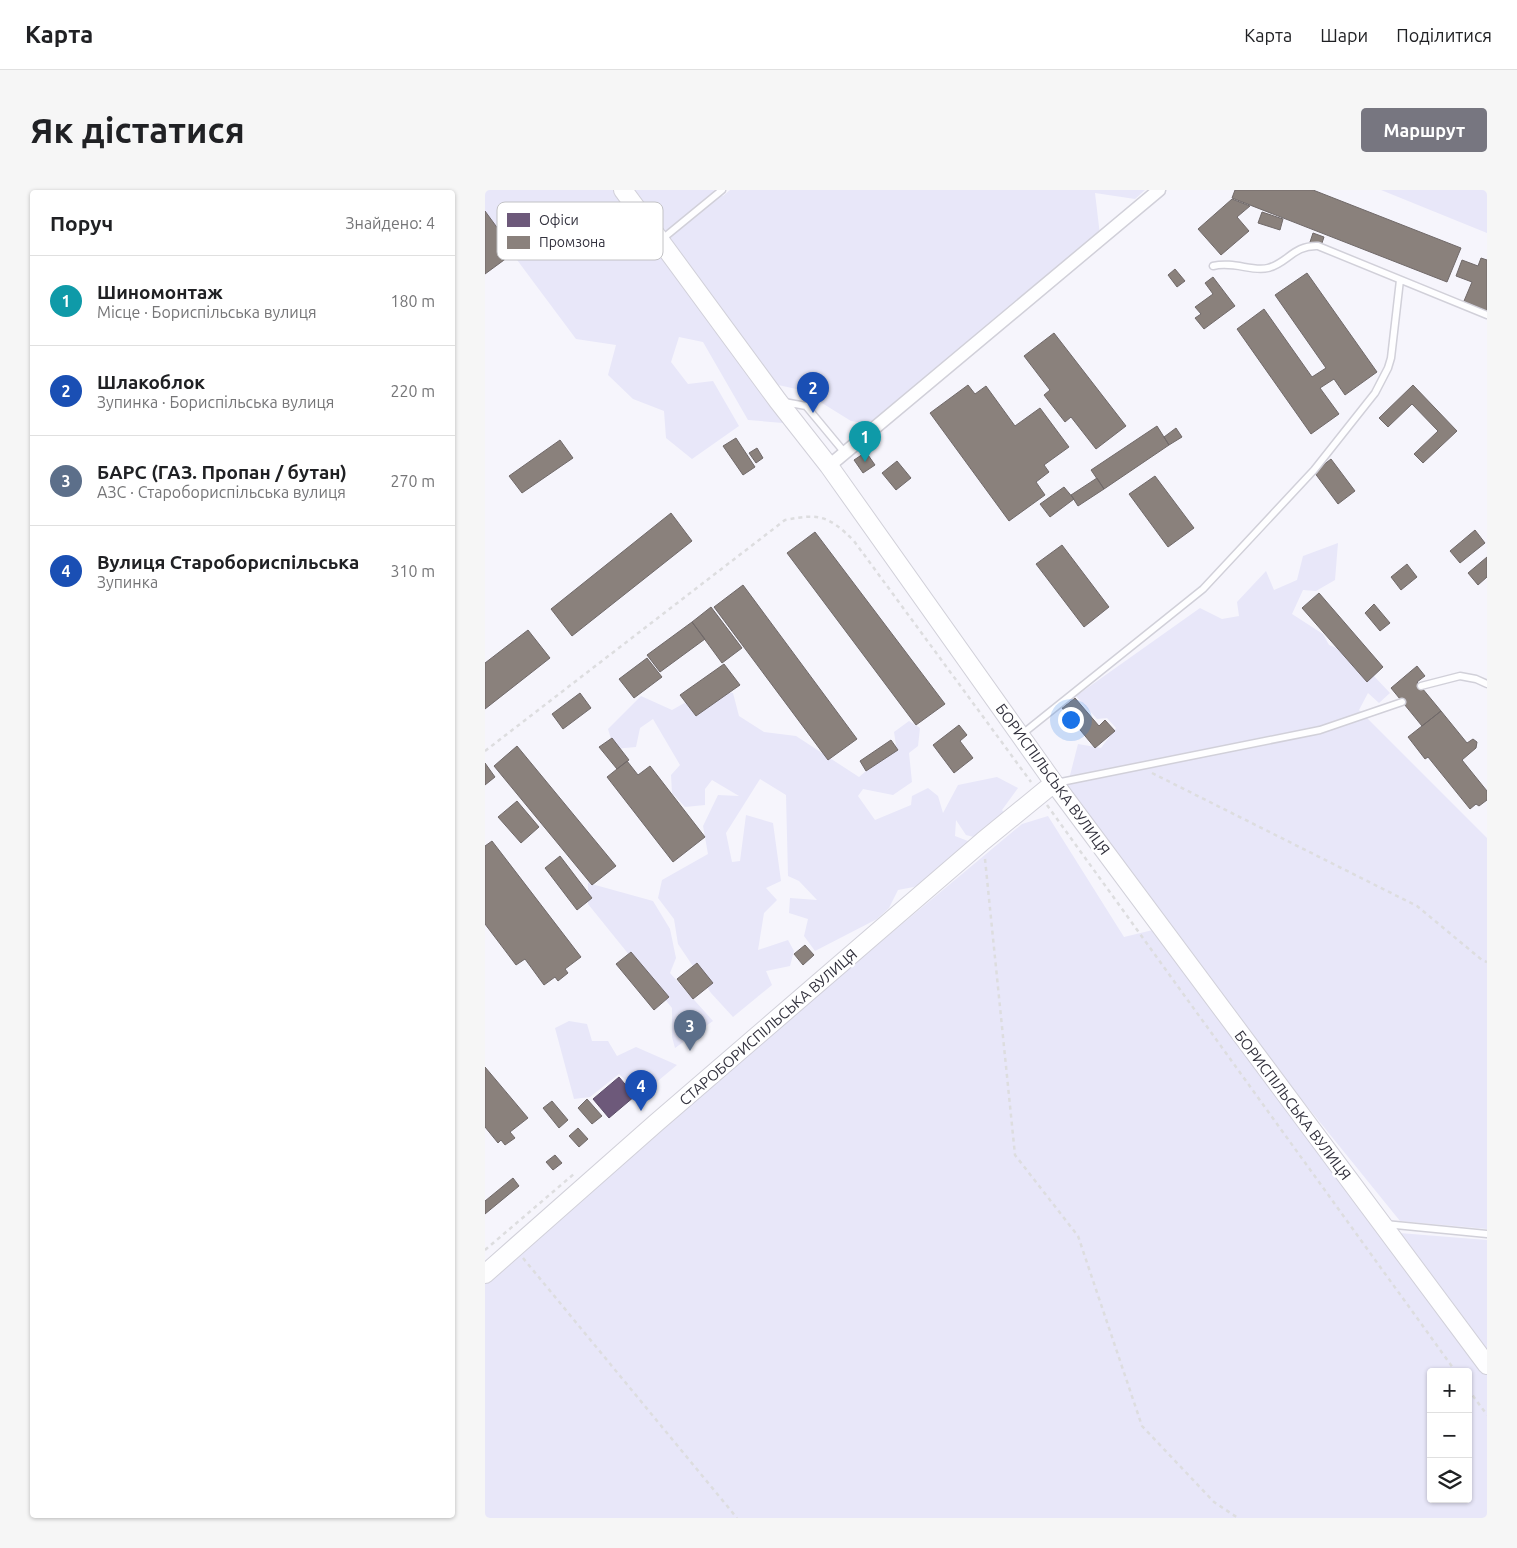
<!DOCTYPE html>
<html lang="uk">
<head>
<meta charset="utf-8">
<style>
	body { margin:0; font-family:Ubuntu,sans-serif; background:#f6f6f6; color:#202124 }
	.controls { position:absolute; right:15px; bottom:15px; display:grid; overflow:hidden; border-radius:5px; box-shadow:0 1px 4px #0004 }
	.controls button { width:45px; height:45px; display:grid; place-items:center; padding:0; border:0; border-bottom:1px solid #e0e0e0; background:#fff; color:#202124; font:25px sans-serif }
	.you { position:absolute; left:585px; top:529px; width:18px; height:18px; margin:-12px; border:4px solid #fff; border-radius:50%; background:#1a73e8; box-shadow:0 0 0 8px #1a73e833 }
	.badge { display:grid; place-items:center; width:32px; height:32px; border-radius:50%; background:#777680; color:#fff; font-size:16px; font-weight:700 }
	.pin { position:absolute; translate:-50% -41px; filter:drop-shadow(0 1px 2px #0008) }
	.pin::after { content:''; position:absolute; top:26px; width:18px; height:15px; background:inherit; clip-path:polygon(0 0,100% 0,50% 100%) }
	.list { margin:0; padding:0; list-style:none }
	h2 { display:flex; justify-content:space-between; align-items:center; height:65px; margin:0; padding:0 20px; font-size:21px }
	h2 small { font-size:16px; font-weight:400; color:#757577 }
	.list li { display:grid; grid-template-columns:32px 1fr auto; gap:15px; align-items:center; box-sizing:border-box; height:90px; padding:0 20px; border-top:1px solid #e0e0e0 }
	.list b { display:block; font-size:19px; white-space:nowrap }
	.list p { margin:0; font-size:16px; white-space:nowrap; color:#757577 }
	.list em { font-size:16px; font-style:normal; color:#757577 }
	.icon { flex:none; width:28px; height:28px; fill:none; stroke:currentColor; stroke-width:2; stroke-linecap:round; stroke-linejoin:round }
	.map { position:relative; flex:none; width:1002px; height:1328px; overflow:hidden; border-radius:5px }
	header { display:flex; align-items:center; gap:30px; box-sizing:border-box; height:70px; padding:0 25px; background:#fff; border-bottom:1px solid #e0e0e0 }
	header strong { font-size:24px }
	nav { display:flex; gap:28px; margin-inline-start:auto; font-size:18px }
	.intro { display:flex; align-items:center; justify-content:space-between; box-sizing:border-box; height:120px; padding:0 30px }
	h1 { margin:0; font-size:35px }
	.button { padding:12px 22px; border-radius:5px; background:#777680; color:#fff; font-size:18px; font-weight:700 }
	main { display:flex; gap:30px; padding:0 30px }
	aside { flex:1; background:#fff; border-radius:5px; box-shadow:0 1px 4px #0004 }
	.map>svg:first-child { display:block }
</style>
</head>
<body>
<header>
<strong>Карта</strong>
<nav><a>Карта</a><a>Шари</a><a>Поділитися</a></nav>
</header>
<div class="intro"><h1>Як дістатися</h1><a class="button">Маршрут</a></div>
<main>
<aside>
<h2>Поруч<small>Знайдено: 4</small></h2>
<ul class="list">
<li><span class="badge" style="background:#0f9aa8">1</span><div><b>Шиномонтаж</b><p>Місце · Бориспільська вулиця</p></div><em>180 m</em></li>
<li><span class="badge" style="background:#1a4fb4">2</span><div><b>Шлакоблок</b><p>Зупинка · Бориспільська вулиця</p></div><em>220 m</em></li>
<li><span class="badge" style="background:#5c6f8a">3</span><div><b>БАРС (ГАЗ. Пропан / бутан)</b><p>АЗС · Старобориспільська вулиця</p></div><em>270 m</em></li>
<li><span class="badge" style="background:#1a4fb4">4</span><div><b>Вулиця Старобориспільська</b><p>Зупинка</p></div><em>310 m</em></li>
</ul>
</aside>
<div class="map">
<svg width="1002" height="1328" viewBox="0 0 1002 1328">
	<rect width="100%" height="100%" fill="#f6f5fc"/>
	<path fill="#e8e7f9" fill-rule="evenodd" d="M0 0H228L238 6 245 0H660L650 9 610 3 615 45 388 235 366 231 316 200 284 193 298 233 263 230 218 152 194 147 186 172 203 194 228 191 254 236 207 269 181 248 179 221 148 209 123 185 131 155 91 149 0 27Z
		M896 0H1002V43Z
		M853 353 850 390 831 401 818 400 807 424 838 444 844 455 869 465 905 503 894 513 883 503 874 520 1002 648V1039L915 1031 731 804 581 601 593 554 616 558 631 538 622 528 612 529 591 506 715 418 737 429 754 426 752 412 781 381 789 400 812 390 818 366Z
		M232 502 248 503 254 526 279 542 311 546 374 587 411 555 409 542 424 531 435 538 433 556 424 563 427 592 408 605 378 599 373 606 390 630 426 615 427 606 443 598 453 606 458 623 473 595 512 587 533 598 517 620 523 628 496 649 481 645 471 630 470 646 483 651 479 663 439 695 413 700 404 718 392 729 330 761 319 746 323 729 304 723 305 708 332 710 314 691 303 686 301 605 275 589 241 643 247 672 255 671 261 625 288 633 296 691 281 698 292 710 279 723 273 760 303 750 309 761 305 776 281 781 287 795 248 827 226 803 193 754 189 729 173 708 177 690 223 664 218 636 233 605 254 606 227 590 220 599V615L200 617 187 603 186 585 195 575 168 529 155 538 151 557 129 559 123 539 156 506 187 520 203 511Z
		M563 626 639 747 672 739 914 1043 1002 1050V1328H0V1087L187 926 537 634ZM946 1182H983V1309H946Z
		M103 693 168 711 185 739 191 768 185 783 228 831 190 858 187 847V818L103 714Z
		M84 831 102 834 107 851H123L132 866 151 857 192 875 156 905 134 884 105 907 89 909 70 838Z"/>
	<path fill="#6d597a" stroke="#5c4d68" d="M134 887 150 906 124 928 108 909Z"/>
	<path fill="#8a817c" stroke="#706969" d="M750 0H828L976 58 962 92 747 8Z
		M747 9 765 16 752 27 764 41 736 65 713 39Z
		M0 21 30 62 0 84Z
		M777 22 798 29 795 40 773 33Z
		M828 43 839 47 836 56 825 52Z
		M996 68 1002 70V121L979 111 987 92 971 86 977 70 993 76Z
		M690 79 700 91 692 97 683 85Z
		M822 83 892 182 860 205 849 189 835 198 854 224 826 244 752 139 779 119 827 187 841 178 790 105Z
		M728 87 750 116 719 139 710 128 716 124 710 117 728 104 720 93Z
		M569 143 641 236 611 259 586 227 580 232 559 205 565 200 539 166Z
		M483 195 490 204 501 196 530 236 555 218 584 257 559 275 564 282 551 292 560 305 524 331 445 223Z
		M928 195 972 241 938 273 929 264 953 241 927 214 903 237 894 228Z
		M672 236 684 255 619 299 606 280Z
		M691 238 697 247 684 255 679 247Z
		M251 248 270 277 258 285 238 256Z
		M75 250 88 268 37 303 24 286Z
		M272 258 278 268 271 273 264 263Z
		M381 262 390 275 378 283 369 270Z
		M846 269 870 301 853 314 829 282Z
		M412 271 426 288 411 300 397 283Z
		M670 286 709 338 683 357 644 304Z
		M612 288 619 299 593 316 586 305Z
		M579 297 589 309 565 327 555 314Z
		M186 323 207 351 87 446 66 419Z
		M990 340 1000 353 975 373 965 361Z
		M330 342 460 514 431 535 302 363Z
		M577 355 624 417 599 437 551 374Z
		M1002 367V387L993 395 983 383Z
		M922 374 932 387 916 400 906 387Z
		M258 395 372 549 343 570 229 417Z
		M834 403 898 477 882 492 817 418Z
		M889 414 905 433 895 441 880 423Z
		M226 417 257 458 237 473 207 432Z
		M207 432 220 449 175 482 162 465Z
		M43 440 65 468 0 519V473Z
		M162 468 177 487 149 508 134 489Z
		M239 474 255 495 211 526 195 505Z
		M932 476 940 486 932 492 956 521 937 536 906 498Z
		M95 503 106 518 78 539 67 524Z
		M590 508 614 536 620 530 630 541 610 558 577 518Z
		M956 521 982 553 988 549 992 552 991 558 977 570 1002 601V610L994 616 991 614 985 619 943 567 940 569 923 547Z
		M474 535 482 545 475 551 488 568 469 583 448 555Z
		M127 548 144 570 132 579 114 557Z
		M406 550 413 560 381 581 375 571Z
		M32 556 131 676 107 695 9 576Z
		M142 571 153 585 165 576 220 647 188 672 122 587Z
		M0 573 10 587 0 595Z
		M32 611 54 637 36 653 13 627Z
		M7 651 96 767 80 779 83 783 73 791 70 787 59 795 40 769 31 775 0 734V656Z
		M75 666 107 708 92 720 60 678Z
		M320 755 329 765 318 775 309 764Z
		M146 762 184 807 169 820 131 774Z
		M212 773 228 793 208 809 192 789Z
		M0 877 43 928 25 942 30 948 20 955 16 950 13 953 0 937Z
		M102 909 117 926 107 934 93 918Z
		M67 911 83 930 74 938 58 918Z
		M93 938 103 949 94 957 84 946Z
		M70 965 77 973 68 980 61 972Z
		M28 988 34 996 0 1024V1011Z"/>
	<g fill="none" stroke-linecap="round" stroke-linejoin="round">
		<g stroke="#d1d0d9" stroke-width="9">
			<path id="lane" d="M176 50 237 0
				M728 76C749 71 767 82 783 78 803 73 808 55 833 56L1002 125
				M299 212 321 216 360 263
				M936 496 975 486 991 489 1002 494
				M536 545 718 399 829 280 890 203 903 178 906 168 915 90
				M571 593 835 540 917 512
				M900 1034 1002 1044"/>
		</g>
		<g stroke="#d1d0d9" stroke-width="15">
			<path id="street" d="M344 276 674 0"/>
		</g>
		<g stroke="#d1d0d9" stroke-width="20">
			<path id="secondary" d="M138 0 293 211 344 276 569 593 1002 1175
				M0 1084 171 933 498 651 569 593"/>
		</g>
		<path stroke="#dddddf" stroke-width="2.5" stroke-dasharray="4 4" stroke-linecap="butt" d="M0 561 300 330C335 323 344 326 369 351L546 592
			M667 583 932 716 997 770 1002 772
			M562 615 971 1182
			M500 669 530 965 593 1046 657 1236 729 1312 753 1328
			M0 1060 90 983
			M38 1068 252 1328
			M983 1199 1002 1225"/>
		<use href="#lane" stroke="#fefeff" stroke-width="6"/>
		<use href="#street" stroke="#fefeff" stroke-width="12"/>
		<use href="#secondary" stroke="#fefeff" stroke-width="18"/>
	</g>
	<g text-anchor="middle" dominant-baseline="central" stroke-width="5" stroke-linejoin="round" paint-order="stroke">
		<g font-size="15" fill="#33323e" stroke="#fff">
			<text transform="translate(568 589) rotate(54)">БОРИСПІЛЬСЬКА ВУЛИЦЯ</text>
			<text transform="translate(283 837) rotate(-41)">СТАРОБОРИСПІЛЬСЬКА ВУЛИЦЯ</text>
			<text transform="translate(808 915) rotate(53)">БОРИСПІЛЬСЬКА ВУЛИЦЯ</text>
		</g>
	</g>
	<rect x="12" y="12" width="166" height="58" rx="8" fill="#fff" stroke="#c2c2c5" stroke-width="1"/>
	<rect x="22" y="23" width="23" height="14" fill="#6d597a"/>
	<rect x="22" y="46" width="23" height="13" fill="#8a817c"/>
	<g font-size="14" fill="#33323e">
		<text x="54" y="35">Офіси</text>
		<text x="54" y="57">Промзона</text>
	</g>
</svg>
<div class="controls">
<button>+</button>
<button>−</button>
<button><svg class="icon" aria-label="layers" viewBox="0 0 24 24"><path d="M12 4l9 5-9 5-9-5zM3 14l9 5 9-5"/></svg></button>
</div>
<div class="you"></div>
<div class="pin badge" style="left:380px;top:272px;background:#0f9aa8">1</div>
<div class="pin badge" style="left:328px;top:223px;background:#1a4fb4">2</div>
<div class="pin badge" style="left:205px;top:861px;background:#5c6f8a">3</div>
<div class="pin badge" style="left:156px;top:921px;background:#1a4fb4">4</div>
</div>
</main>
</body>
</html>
